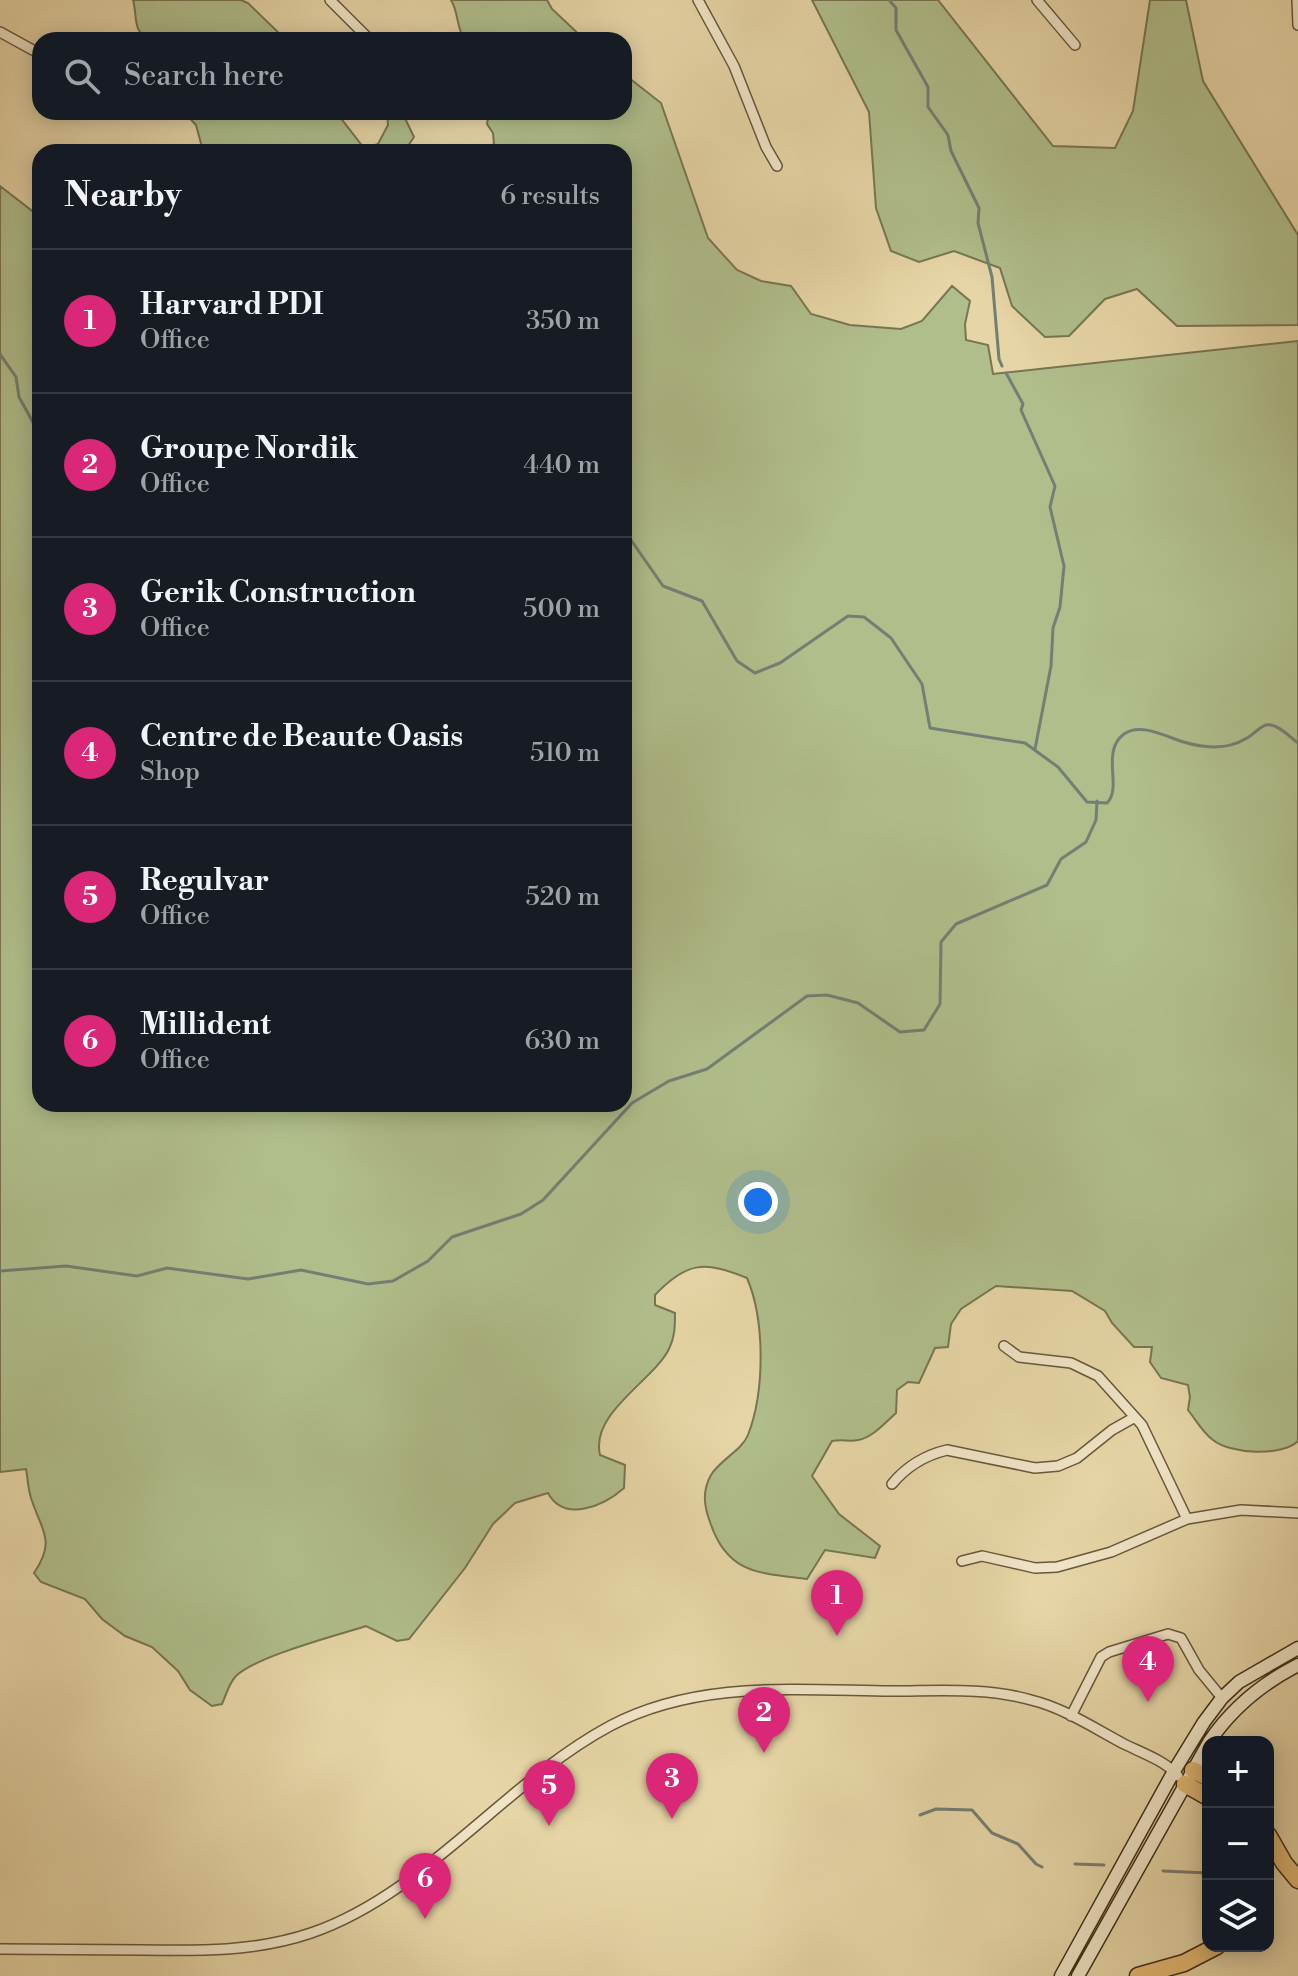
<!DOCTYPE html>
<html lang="en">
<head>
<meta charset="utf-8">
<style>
	body { margin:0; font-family:"Libre Bodoni",serif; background:#242831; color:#f1f3f6 }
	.controls { position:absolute; right:24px; bottom:24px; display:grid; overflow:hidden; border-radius:16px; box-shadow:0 4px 20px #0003 }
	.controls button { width:72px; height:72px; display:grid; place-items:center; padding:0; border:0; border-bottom:2px solid #363941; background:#171b24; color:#f1f3f6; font:40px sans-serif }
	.you { position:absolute; left:758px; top:1202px; width:28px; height:28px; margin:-20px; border:6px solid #fff; border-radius:50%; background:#1a73e8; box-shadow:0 0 0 12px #1a73e833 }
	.badge { display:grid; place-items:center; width:52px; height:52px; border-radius:50%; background:#db2777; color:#fff; font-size:26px; font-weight:700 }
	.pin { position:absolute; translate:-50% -66px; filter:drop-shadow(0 2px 4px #0008) }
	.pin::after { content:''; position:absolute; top:42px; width:28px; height:24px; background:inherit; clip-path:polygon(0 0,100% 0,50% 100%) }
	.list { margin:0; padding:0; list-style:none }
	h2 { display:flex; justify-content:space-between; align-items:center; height:104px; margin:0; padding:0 32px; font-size:34px }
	h2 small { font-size:26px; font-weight:400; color:#9ea1a6 }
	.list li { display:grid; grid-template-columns:52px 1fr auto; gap:24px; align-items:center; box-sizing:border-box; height:144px; padding:0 32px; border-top:2px solid #363941 }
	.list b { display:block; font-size:30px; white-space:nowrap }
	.list p { margin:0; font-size:26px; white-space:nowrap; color:#9ea1a6 }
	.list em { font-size:26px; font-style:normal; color:#9ea1a6 }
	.icon { flex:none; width:44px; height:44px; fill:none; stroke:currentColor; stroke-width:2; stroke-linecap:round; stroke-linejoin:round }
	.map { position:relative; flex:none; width:1298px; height:1976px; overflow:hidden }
	.search { position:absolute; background:#171b24; box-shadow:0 4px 20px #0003; left:32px; top:32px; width:600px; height:88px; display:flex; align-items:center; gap:20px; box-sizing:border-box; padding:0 28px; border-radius:24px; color:#9ea1a6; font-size:30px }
	.panel { position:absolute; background:#171b24; box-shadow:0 4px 20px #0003; left:32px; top:144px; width:600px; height:968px; border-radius:24px }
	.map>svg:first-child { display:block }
</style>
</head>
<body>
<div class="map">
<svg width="1298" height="1976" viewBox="0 0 1298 1976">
	<rect width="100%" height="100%" fill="#e6d5a6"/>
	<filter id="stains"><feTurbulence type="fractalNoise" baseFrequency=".0025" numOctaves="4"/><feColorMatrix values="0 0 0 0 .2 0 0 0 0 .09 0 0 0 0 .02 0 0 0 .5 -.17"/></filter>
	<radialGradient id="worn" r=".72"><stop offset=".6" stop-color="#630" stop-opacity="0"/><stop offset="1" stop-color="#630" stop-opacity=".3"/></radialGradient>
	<path fill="#b0be8b" stroke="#787552" stroke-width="2" d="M133 0H241L248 3 286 40H152C131 33 138 17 133 0Z
		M451 0H547L552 9 585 40H465C456 28 459 13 451 0Z
		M812 0H938L1053 146 1115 148 1133 111 1150 0H1186L1203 81 1298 235V325L1177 326 1137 289 1105 299 1069 336 1045 337 1012 306 1000 268 954 251 919 262 891 251 876 208 869 112Z
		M624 74 661 103 708 238 737 270 761 281 791 286 811 314 850 325 901 329 922 321 952 286 970 301 965 324 966 340 988 345 993 374 1298 341V1441C1282 1457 1230 1454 1213 1440 1203 1433 1196 1420 1188 1410L1190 1397 1188 1385 1161 1378 1150 1362 1152 1347H1134L1112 1323 1105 1311 1072 1291 996 1286 961 1309 951 1324 948 1347 935 1348 919 1383 908 1382 897 1390 896 1413C886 1422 872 1438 858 1440 850 1442 842 1439 832 1441L812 1476 839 1514 880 1546 875 1558 825 1550 807 1579C759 1573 727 1574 710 1522 704 1506 702 1491 711 1475 720 1460 742 1450 748 1435 765 1391 765 1320 747 1278 705 1261 687 1261 655 1295V1305L675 1313C675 1326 675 1337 669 1349 653 1381 590 1413 600 1455L625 1465 624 1488C604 1506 564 1523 548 1493L515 1503 493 1524 465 1568 409 1639 397 1641 366 1626C335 1636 257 1656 236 1676 229 1683 226 1695 222 1704L212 1706 190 1690 178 1671 152 1647 125 1636 102 1619 85 1599 41 1582 34 1573C56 1541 42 1531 32 1501 28 1491 28 1479 26 1469L0 1472V186L40 217V1104H624V152H478L494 144 493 133 487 124 489 112H624Z
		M184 112H336L364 148 378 144 388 125 387 112H402L414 137 404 152H195L202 147 196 125Z"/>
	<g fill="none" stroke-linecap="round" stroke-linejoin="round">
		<path stroke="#747f73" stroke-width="3" d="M889 0 896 8V30L928 87V107L948 135 951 151 979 208 978 223 992 277 999 359 1002 366
			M0 354 16 377 19 397 40 435
			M1006 373 1023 404 1021 410 1055 486 1050 507 1064 566 1060 607 1053 628 1051 666 1035 749
			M624 530 663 586 702 601 737 661 755 673 780 663 848 616 864 617 891 638 922 684 930 728 1025 743 1058 767 1087 802 1107 803C1123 787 1100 752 1124 734 1138 724 1159 733 1172 738 1195 747 1224 752 1245 739 1252 736 1259 727 1266 725 1276 722 1291 738 1298 743
			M0 1271 66 1266 137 1276 167 1268 248 1279 301 1270 368 1284 393 1281 428 1261 452 1237 521 1214 543 1200 632 1103 669 1081 707 1069 807 996 827 995 858 1003 900 1032 924 1030 940 1004 941 942 956 924 1047 885 1061 859 1086 842 1096 820 1097 801
			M920 1815 936 1809 972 1810 992 1833 1018 1844 1036 1864 1042 1867
			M1075 1864 1104 1865
			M1163 1871 1208 1873"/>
		<g stroke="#69563c" stroke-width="12">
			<path id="street" d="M330 0 370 40
				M698 0 734 66 766 147 777 166
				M1037 0 1075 45
				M1297 0 1298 25
				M0 32 40 54
				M1004 1346 1019 1357 1071 1363 1098 1376 1142 1425 1187 1519
				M892 1484C906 1467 926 1455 947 1450L1035 1468 1058 1466 1077 1458 1112 1430 1135 1417
				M962 1561 982 1556 1035 1568 1057 1567 1111 1552 1187 1519 1241 1510 1298 1513
				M1071 1716 1101 1657 1109 1652 1168 1634 1181 1638 1199 1670 1222 1698
				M0 1949C47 1949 94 1950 141 1950 199 1951 255 1952 311 1933 425 1894 504 1783 610 1726 697 1680 796 1690 891 1691 938 1691 986 1687 1031 1700 1064 1708 1094 1728 1124 1744 1140 1752 1166 1761 1178 1776"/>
		</g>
		<g stroke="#3f2c18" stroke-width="15">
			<path id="secondary" d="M1209 1742C1232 1708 1261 1684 1298 1665
				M1061 1976 1174 1771 1204 1722 1222 1698 1239 1682 1298 1648
				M1078 1976 1208 1744"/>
		</g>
		<g stroke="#3f2c18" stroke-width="19">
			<path id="highway" d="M1193 1770 1208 1778
				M1185 1784 1208 1797
				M1268 1835 1284 1863 1298 1880
				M1138 1976 1184 1963 1217 1946"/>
		</g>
		<use href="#street" stroke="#efe4c5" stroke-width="9"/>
		<use href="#secondary" stroke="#efe4c5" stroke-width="12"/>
		<use href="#highway" stroke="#e3ba73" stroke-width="16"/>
	</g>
	<rect width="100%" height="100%" filter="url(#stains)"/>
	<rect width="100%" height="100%" fill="url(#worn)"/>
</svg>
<div class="controls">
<button>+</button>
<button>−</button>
<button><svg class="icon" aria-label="layers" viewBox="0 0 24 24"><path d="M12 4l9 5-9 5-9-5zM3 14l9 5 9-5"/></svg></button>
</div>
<div class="you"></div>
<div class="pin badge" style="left:837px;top:1636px">1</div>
<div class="pin badge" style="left:764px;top:1753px">2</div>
<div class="pin badge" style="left:672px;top:1819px">3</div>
<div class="pin badge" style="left:1148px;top:1702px">4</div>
<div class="pin badge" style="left:549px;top:1826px">5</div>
<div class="pin badge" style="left:425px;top:1919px">6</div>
<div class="search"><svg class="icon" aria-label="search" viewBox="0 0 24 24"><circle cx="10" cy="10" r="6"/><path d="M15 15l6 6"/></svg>Search here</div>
<section class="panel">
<h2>Nearby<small>6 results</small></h2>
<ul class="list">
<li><span class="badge">1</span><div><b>Harvard PDI</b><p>Office</p></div><em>350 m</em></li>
<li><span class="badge">2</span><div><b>Groupe Nordik</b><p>Office</p></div><em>440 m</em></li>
<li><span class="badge">3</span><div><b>Gerik Construction</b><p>Office</p></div><em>500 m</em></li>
<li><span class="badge">4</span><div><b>Centre de Beaute Oasis</b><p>Shop</p></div><em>510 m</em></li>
<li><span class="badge">5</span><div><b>Regulvar</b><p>Office</p></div><em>520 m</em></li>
<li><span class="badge">6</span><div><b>Millident</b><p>Office</p></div><em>630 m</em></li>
</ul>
</section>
</div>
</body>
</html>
